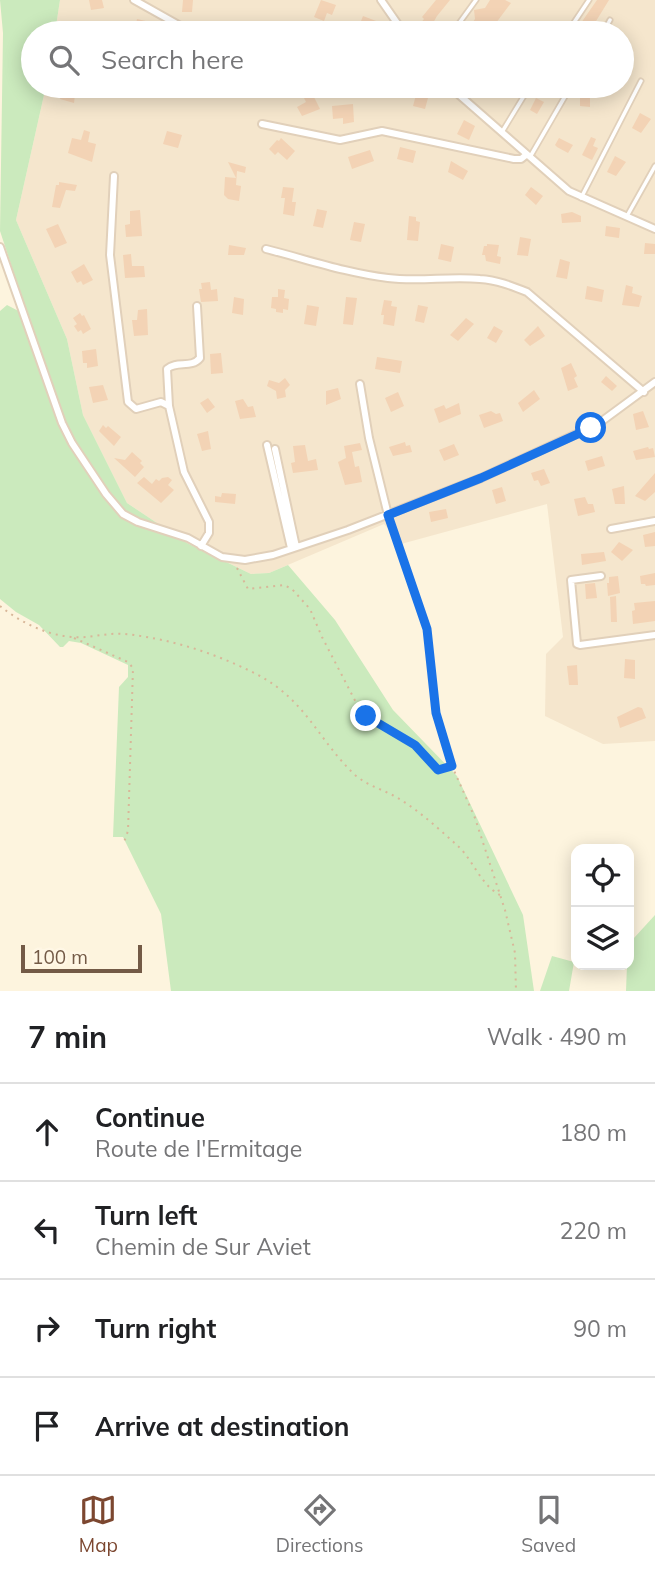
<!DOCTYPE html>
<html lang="en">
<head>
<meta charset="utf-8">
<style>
	body { margin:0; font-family:Mulish,sans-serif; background:#f2f2f2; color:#202124 }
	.controls { position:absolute; right:21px; bottom:21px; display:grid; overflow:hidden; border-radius:14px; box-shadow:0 4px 18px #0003 }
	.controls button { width:63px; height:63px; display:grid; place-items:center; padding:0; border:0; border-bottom:2px solid #e0e0e0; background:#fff; color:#202124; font:35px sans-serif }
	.scale { position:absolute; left:21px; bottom:18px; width:121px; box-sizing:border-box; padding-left:7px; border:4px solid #735a46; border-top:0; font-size:19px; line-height:24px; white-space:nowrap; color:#735a46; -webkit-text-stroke:5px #fff7e5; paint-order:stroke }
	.stop { position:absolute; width:21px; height:21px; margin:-16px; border:5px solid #1a73e8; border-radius:50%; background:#fff }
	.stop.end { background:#1a73e8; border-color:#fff; box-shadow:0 2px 7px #0008 }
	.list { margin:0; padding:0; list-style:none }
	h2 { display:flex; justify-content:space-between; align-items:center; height:91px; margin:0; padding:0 28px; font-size:30px }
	h2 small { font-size:23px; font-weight:400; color:#757577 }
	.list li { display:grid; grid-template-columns:46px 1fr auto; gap:21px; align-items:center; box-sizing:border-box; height:98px; padding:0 28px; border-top:2px solid #e0e0e0 }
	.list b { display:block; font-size:26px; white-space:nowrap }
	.list p { margin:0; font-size:23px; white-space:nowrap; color:#757577 }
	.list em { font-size:23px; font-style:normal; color:#757577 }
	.icon { flex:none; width:38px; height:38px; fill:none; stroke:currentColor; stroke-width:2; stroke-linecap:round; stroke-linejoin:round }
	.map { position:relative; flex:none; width:655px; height:991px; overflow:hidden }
	.search { position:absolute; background:#fff; box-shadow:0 4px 18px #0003; left:21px; right:21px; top:21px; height:77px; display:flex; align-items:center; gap:18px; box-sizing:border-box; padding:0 24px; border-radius:38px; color:#757577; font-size:26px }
	.sheet { height:483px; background:#fff }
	nav { display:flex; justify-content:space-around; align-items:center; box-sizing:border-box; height:98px; border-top:2px solid #e0e0e0; background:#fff; font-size:19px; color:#757577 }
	nav a { display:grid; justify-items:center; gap:4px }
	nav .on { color:#7c4730 }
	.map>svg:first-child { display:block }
</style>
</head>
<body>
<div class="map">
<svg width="655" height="991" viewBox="0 0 655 991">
	<rect width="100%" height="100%" fill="#fdf4de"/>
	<path fill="#f5e6cd" d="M60 0H655V741L603 744 545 716 546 654 563 637 547 504 401 544 384 524 269 573 251 574 187 543 127 503 83 415 67 339 16 220 46 86H622V33H55Z"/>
	<path fill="#cbeabd" d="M0 0H60L55 33H33V86H46L16 220 67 339 83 415 127 503 187 543 251 574 269 573 288 565 335 620 393 710 457 776 523 915 534 991H171L161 914 123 837H113L119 687 128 677V665L81 643 69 641 63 647H60L39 625 16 612 0 599V311L7 305 28 316 0 231 3 33Z
		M655 915V991H626L627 965 634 938Z
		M552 956 574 962 569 991H540Z"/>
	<path fill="#f3d3b5" d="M89 0H102L104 8 91 10Z
		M183 0H193L192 12H182Z
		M321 0 336 5 332 15 327 13 324 21 314 17Z
		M436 0H450L437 16 433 23 436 25 430 33H419L415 30 424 19 422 17Z
		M490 0H505L511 3 490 31 485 28 481 33H465L475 19 474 10 485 8Z
		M597 0H609L593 26 590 24 586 30 591 33H574Z
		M363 16 384 24 381 33H370L358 29Z
		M137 19 150 22 148 33 135 29Z
		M63 86H76L74 103 60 99Z
		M487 86H510L498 98Z
		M590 86V107L580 106V87Z
		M312 93 320 109 302 116 297 107 306 102 304 98Z
		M416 95 428 98 425 109 413 106Z
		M536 98 544 102 537 114 530 110Z
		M353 104 354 122 343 124V118L333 119 332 106Z
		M640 113 651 119 641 133 632 128Z
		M464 120 475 126 469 140 457 134Z
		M84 130 90 132 88 142 96 144 92 162 68 153 72 138 81 140Z
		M167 131 182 135 178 148 163 144Z
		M591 137 596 139 593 146 598 148 592 160 582 155Z
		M281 138 295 151 287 160 278 152 275 155 269 149 277 140 279 141Z
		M559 138 573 145 568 153 557 147 555 145Z
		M400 147 416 151 413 163 397 159Z
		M370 150 374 161 352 169 348 157Z
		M615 156 626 162 616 176 607 172Z
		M451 161 468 171 463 180 448 172Z
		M228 162 246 167 245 173 237 171 236 185 241 186 239 201 228 199 224 195 225 177 236 178Z
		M59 182 77 185 75 191 66 190 60 208 52 207 56 185H59Z
		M283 187 294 188 292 202H296L294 216 283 214 285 198H281Z
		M531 187 543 196 536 205 525 195Z
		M317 209 327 211 323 228 313 226Z
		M140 210 142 236 126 237 125 225 130 224V211Z
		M572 212 581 216V222L562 223 561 214Z
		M409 216 416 217V221L420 222 418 241 407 240Z
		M354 222 365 224 361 242 350 240Z
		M58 224 67 243 55 248 46 229Z
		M606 226 620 228 619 238 605 236Z
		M520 237 531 239 528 256 517 255Z
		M645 243 655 244V254H644Z
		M441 244 454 247 451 262 438 259Z
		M487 244 499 245 497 256 501 257 500 264 486 261 485 255H482L484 246H487Z
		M229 245 246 248 244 255H228Z
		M131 254 132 266H144L145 277 125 278 123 255Z
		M560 259 570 262 567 279 556 277Z
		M84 264 93 280 83 285 81 281 77 283 71 272Z
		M210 282 211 290 217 289 218 301 201 302 199 289H202L201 283Z
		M626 285 633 287 632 293 642 296 639 307 622 305Z
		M587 286 604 290 602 302 585 299Z
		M278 289 285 290 284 298 289 299 288 310 283 309V313L276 312V309L271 308 272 297H278Z
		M234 297 244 299 243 315 232 313Z
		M346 297 357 298 353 325 343 324Z
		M384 300 392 301 391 306 397 307 394 326 383 324 384 315H381Z
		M307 305 319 307 316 326 304 324Z
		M418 305 428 307 424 323 415 321Z
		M147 309 148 335 134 336 132 320H137L138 310Z
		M80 313 82 316 84 315 91 329 83 334 81 330 78 332 74 326 77 324 73 318Z
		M466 318 474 324 458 341 450 335Z
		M494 326 503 331 496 343 487 338Z
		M538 326 545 336 530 346 524 340Z
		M96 349 98 366 87 368V363H83L82 351Z
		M221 353 223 373 211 374 210 354Z
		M377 357 402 361 400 373 375 369Z
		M571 363 577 376 574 378 578 387 568 391 561 368Z
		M606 376 617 386 612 391 601 382Z
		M285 378 290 385 285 390 286 397 277 399 276 391 267 386 269 380 279 383Z
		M103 385 108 400 93 403 89 387Z
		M338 388 341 399 326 405V391Z
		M534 390 540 399 523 412 518 403Z
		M398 392 404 406 391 412 385 398Z
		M208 398 215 407 207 413 200 403Z
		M243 399 248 407 253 406 256 417 240 419 235 401Z
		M459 403 461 414 439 423 434 409 444 405 446 409Z
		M491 411 496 414 500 413 503 421 484 428 479 415Z
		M643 411 649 427 636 430 633 414Z
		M103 425 106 428 108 426 121 437 114 446 99 431Z
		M208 431 211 449 202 451 197 434Z
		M405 442 406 446 410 445 412 452 393 456 389 447Z
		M360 443 362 450 352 452 355 467 359 466 362 482 345 485 338 462 346 458 344 446Z
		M454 444 459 455 444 461 439 450Z
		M305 445 308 461 316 459 318 470 293 473 291 463 295 462 293 446Z
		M648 447 649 449 653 448 655 457 636 460 633 451Z
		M132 452 142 461 140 463 144 467 135 477 114 458 125 460Z
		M602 456 605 466 588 471 585 461Z
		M544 469 550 483 541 486 538 480 534 481 531 473Z
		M655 473V492L645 501 635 496Z
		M144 477 152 484 156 479 159 481 162 478 168 477 172 480 168 485 174 490 161 503 137 483Z
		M624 486 625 504H615L612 489Z
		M502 487 506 501 496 504 492 490Z
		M222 493 236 494 235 504 215 502V496L221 497Z
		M585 497 588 504H593L595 512 578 516 574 499Z
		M446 509 448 518 431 522 429 512Z
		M655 532V546L645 547 643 535Z
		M619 542 633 550 622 561 611 552Z
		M604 552 606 561 582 565 581 554Z
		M655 573V585L646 586 645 584H641L640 576Z
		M618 576 620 593 608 596 607 583H609V577Z
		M595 583 597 598 586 599 585 584Z
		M616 596 617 622H611L610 597Z
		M655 601V621L633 624 632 611 635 610 634 603Z
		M625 659 635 660V679L624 678Z
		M577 665 578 685H569L567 666Z
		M638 707 642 708 646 718 620 728 617 717Z"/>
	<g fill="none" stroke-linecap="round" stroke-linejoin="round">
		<g stroke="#e1d0ba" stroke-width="7">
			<path id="service" d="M452 33 476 0
				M567 33 589 0
				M603 33 610 20
				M502 132 530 86
				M530 157 571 86
				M581 198 641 81
				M627 216 655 166"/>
		</g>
		<g stroke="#e1d0ba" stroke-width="10">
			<path id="minor" d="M134 0 193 33
				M381 0 404 33
				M412 86 439 93 452 89
				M449 86 569 191 655 229
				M262 124 340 140 382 131 514 159H521L526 155
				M114 176 110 255 128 402 136 409 161 402 169 406 184 472 209 522V533L201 546
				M0 247 62 423 72 443 106 494 123 514 138 522 188 538 222 557 245 560 273 555 348 530 481 478 598 424 655 382
				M266 249C306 259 346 273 388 278 419 282 449 276 480 279 497 280 512 286 527 292L644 392
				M360 384 369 438 388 515
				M169 406 167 369C177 360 191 369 200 358L197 306
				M267 445 291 548
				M275 449 296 547
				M611 529 655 521
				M601 576 571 580 577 644 580 645 655 635"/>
		</g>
		<path stroke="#d8b799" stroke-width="2" stroke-dasharray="2 5" stroke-linecap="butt" d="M391 522 427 629 438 724 452 766 475 818 505 910 515 953 516 991
			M237 568 248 589 284 585 292 589 310 609 322 637 361 712 415 745 438 770 451 767
			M0 606C20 622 46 635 72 637 89 639 107 632 125 634 172 639 218 654 260 676 307 702 319 741 355 775 369 787 386 790 401 800 422 813 441 831 459 847 474 862 481 885 500 895
			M74 638 128 662 133 668 128 831 124 842"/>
		<use href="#service" stroke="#fff" stroke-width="3.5"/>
		<use href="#minor" stroke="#fff" stroke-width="6"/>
	</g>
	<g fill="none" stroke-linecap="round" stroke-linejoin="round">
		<path stroke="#1a73e8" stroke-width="9" d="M366 716 415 745 438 770 452 766 436 713 427 629 388 515 481 478 591 428"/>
	</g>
</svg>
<div class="controls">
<button><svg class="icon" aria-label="locate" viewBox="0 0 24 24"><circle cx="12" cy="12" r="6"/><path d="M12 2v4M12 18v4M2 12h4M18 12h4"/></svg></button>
<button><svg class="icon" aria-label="layers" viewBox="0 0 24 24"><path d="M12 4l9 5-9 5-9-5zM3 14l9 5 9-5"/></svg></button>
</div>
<div class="scale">100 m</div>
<div class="stop" style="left:591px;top:428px"></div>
<div class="stop end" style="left:366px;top:716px"></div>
<div class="search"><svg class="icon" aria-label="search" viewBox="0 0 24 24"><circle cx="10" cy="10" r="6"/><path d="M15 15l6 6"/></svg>Search here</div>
</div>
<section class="sheet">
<h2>7 min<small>Walk · 490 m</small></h2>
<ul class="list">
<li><svg class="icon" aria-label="ahead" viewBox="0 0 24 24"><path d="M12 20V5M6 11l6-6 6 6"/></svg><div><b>Continue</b><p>Route de l'Ermitage</p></div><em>180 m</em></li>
<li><svg class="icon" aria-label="left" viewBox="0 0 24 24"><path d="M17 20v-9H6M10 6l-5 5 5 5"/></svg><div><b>Turn left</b><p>Chemin de Sur Aviet</p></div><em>220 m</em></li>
<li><svg class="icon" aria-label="right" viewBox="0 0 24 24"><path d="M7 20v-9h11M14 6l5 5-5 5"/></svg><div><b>Turn right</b></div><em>90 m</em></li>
<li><svg class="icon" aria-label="arrive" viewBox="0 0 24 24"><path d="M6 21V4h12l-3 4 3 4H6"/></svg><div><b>Arrive at destination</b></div></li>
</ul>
</section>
<nav>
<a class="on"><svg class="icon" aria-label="map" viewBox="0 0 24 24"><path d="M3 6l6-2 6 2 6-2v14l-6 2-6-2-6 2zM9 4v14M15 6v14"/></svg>Map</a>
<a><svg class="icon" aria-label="directions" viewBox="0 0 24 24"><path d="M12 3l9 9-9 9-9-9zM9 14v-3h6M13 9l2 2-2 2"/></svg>Directions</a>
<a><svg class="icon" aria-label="saved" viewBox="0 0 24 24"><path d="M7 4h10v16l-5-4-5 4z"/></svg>Saved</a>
</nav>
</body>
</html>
